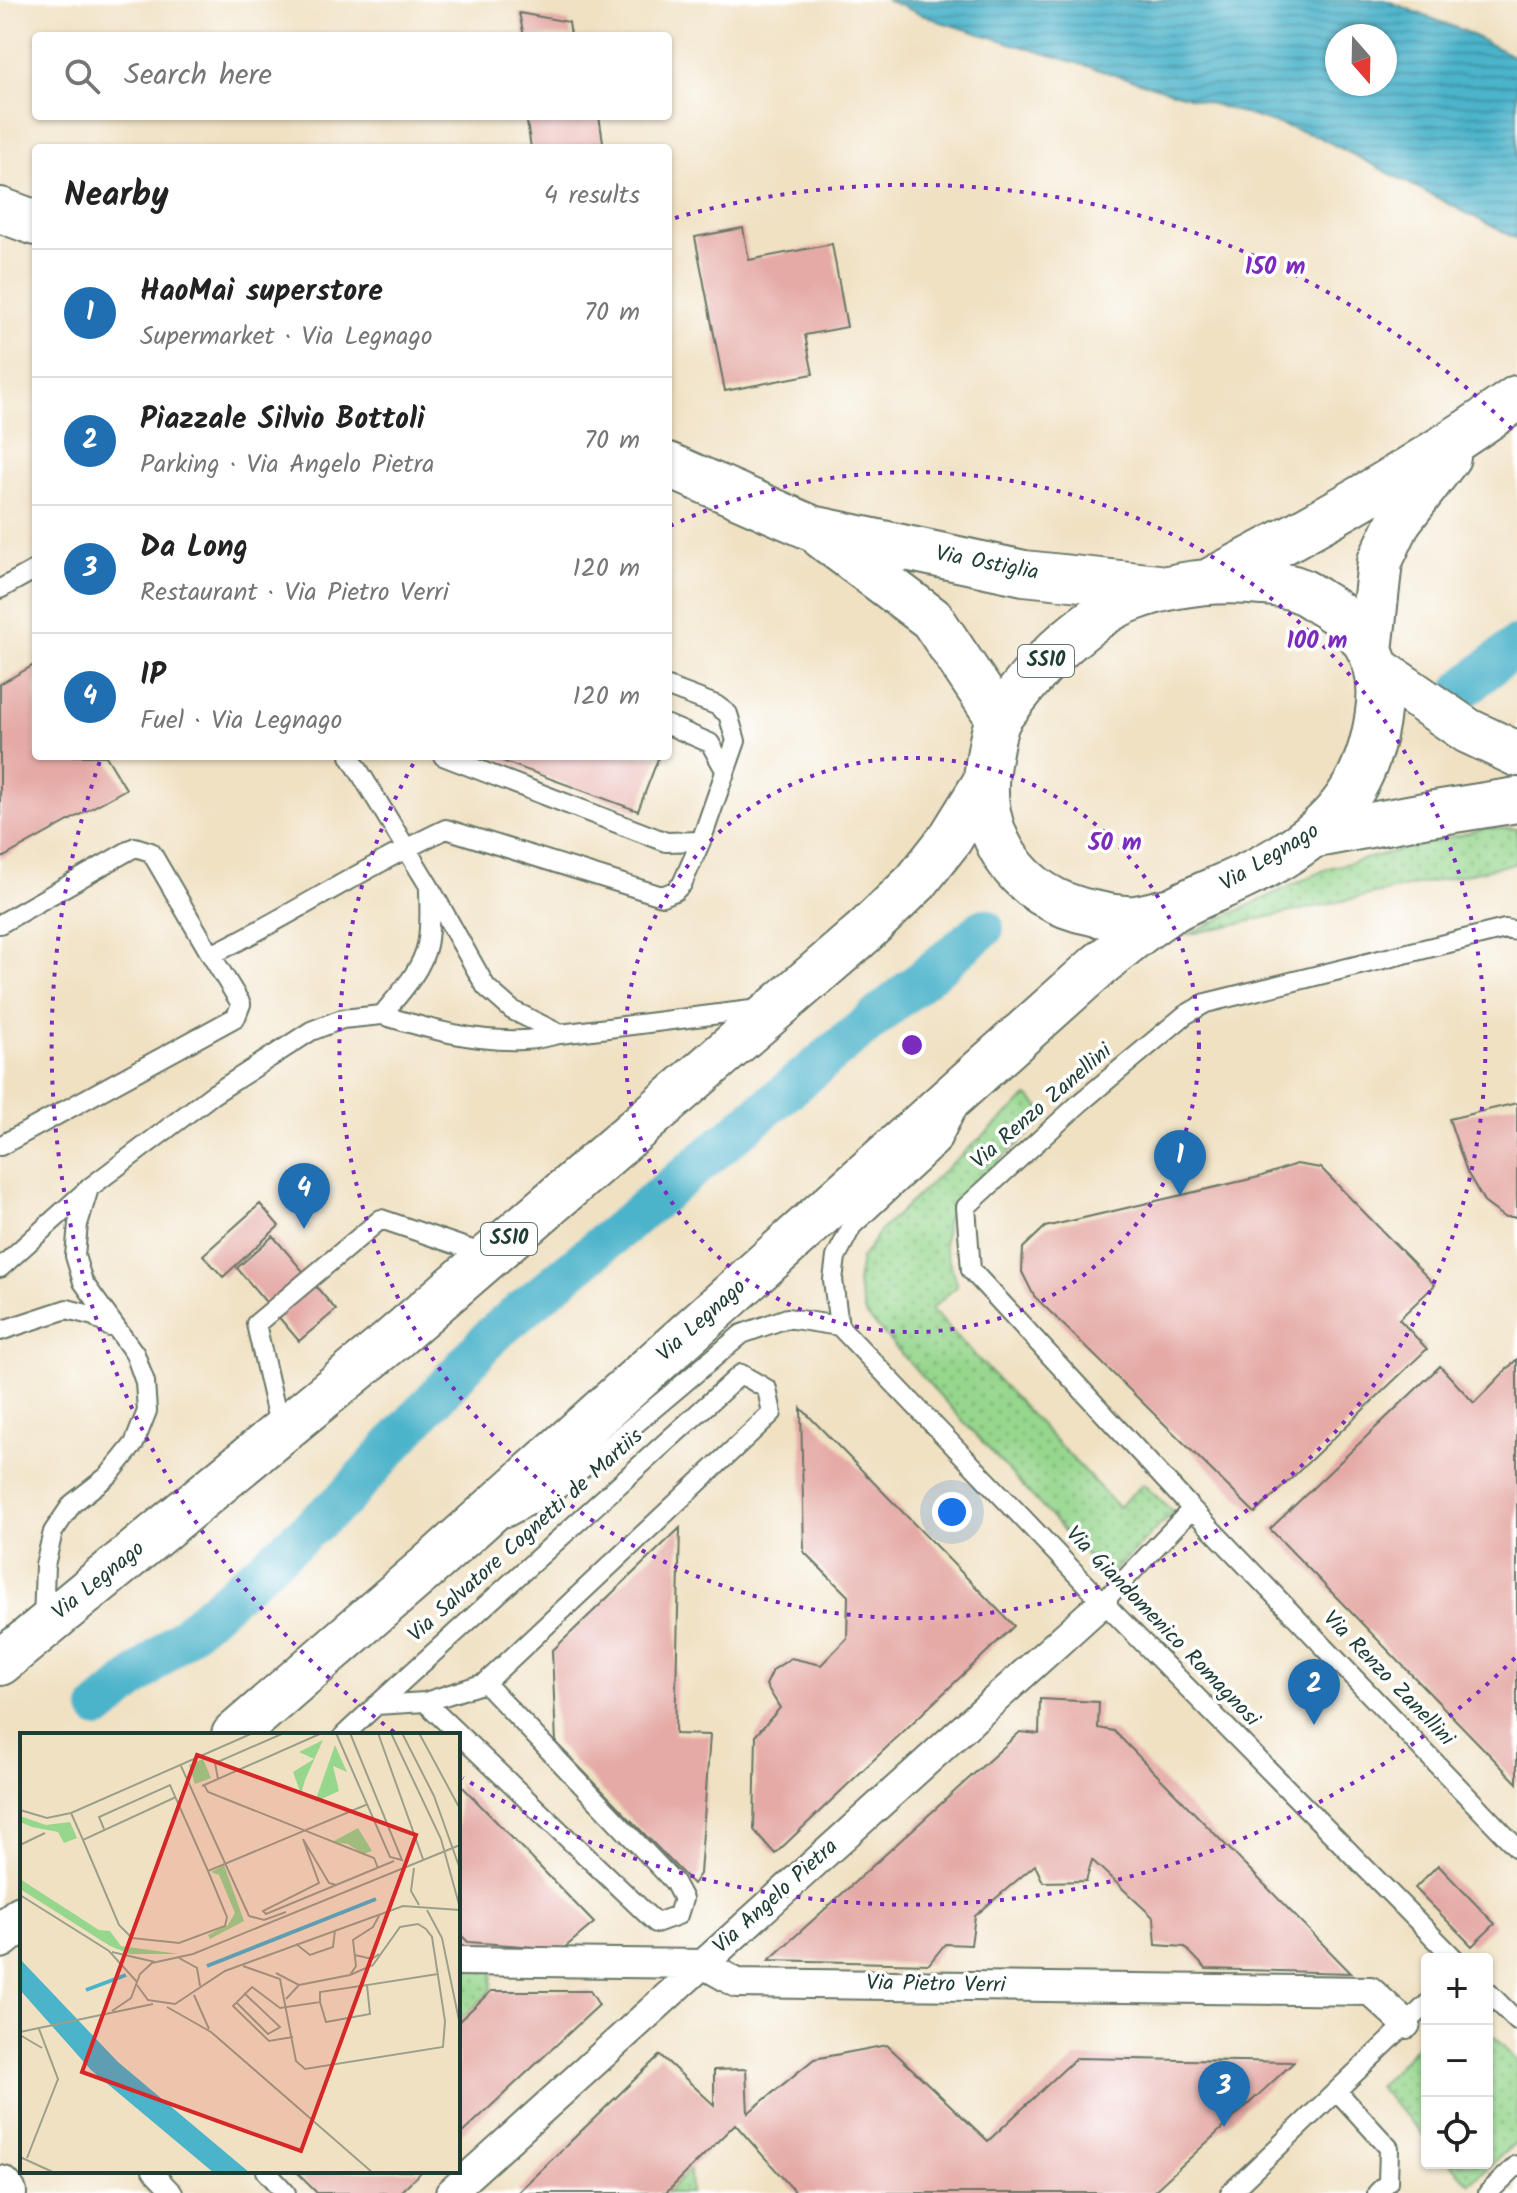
<!DOCTYPE html>
<html lang="en">
<head>
<meta charset="utf-8">
<style>
	body { margin:0; font-family:Kalam,sans-serif; background:#f2f2f2; color:#222 }
	.controls { position:absolute; right:24px; bottom:24px; display:grid; overflow:hidden; border-radius:8px; box-shadow:0 2px 6px #0004 }
	.controls button { width:72px; height:72px; display:grid; place-items:center; padding:0; border:0; border-bottom:2px solid #e0e0e0; background:#fff; color:#222; font:40px sans-serif }
	.compass { position:absolute; left:1325px; top:24px; width:72px; height:72px; border-radius:50%; background:#fff; box-shadow:0 2px 6px #0004; rotate:160deg }
	.you { position:absolute; left:952px; top:1512px; width:28px; height:28px; margin:-20px; border:6px solid #fff; border-radius:50%; background:#1a73e8; box-shadow:0 0 0 12px #1a73e833 }
	.badge { display:grid; place-items:center; width:52px; height:52px; border-radius:50%; background:#1f6fb2; color:#fff; font-size:26px; font-weight:700 }
	.pin { position:absolute; translate:-50% -66px; filter:drop-shadow(0 2px 4px #0008) }
	.pin::after { content:''; position:absolute; top:42px; width:28px; height:24px; background:inherit; clip-path:polygon(0 0,100% 0,50% 100%) }
	.list { margin:0; padding:0; list-style:none }
	h2 { display:flex; justify-content:space-between; align-items:center; height:104px; margin:0; padding:0 32px; font-size:34px }
	h2 small { font-size:26px; font-weight:400; color:#767676 }
	.list li { display:grid; grid-template-columns:52px 1fr auto; gap:24px; align-items:center; box-sizing:border-box; height:128px; padding:0 32px; border-top:2px solid #e0e0e0 }
	.list b { display:block; font-size:30px; white-space:nowrap }
	.list p { margin:0; font-size:26px; white-space:nowrap; color:#767676 }
	.list em { font-size:26px; font-style:normal; color:#767676 }
	.icon { flex:none; width:44px; height:44px; fill:none; stroke:currentColor; stroke-width:2; stroke-linecap:round; stroke-linejoin:round }
	.map { position:relative; flex:none; width:1517px; height:2193px; overflow:hidden }
	.search { position:absolute; background:#fff; box-shadow:0 2px 6px #0004; left:32px; top:32px; width:640px; height:88px; display:flex; align-items:center; gap:20px; box-sizing:border-box; padding:0 28px; border-radius:8px; color:#767676; font-size:30px }
	.panel { position:absolute; background:#fff; box-shadow:0 2px 6px #0004; left:32px; top:144px; width:640px; height:616px; border-radius:8px }
	.map>svg:first-child { display:block }
</style>
</head>
<body>
<div class="map">
<svg width="1517" height="2193" viewBox="0 0 1517 2193">
	<defs>
		<pattern id="grass-dots" width="8" height="8" patternUnits="userSpaceOnUse" patternTransform="scale(2)"><rect width="8" height="8" fill="#96d68d"/><path d="M2 2h.1M6 6h.1" fill="none" stroke="#7aaf74" stroke-width="1.8" stroke-linecap="round"/></pattern>
		<pattern id="water-rules" width="6" height="5" patternUnits="userSpaceOnUse" patternTransform="scale(2)"><rect width="6" height="5" fill="#4bb3ca"/><path d="M0 2.5h6" fill="none" stroke="#3e93a5"/></pattern>
	</defs>
	<rect width="100%" height="100%" fill="#fff"/>
	<filter id="ink" filterUnits="userSpaceOnUse"><feTurbulence type="fractalNoise" baseFrequency=".0125" numOctaves="2"/><feDisplacementMap in="SourceGraphic" scale="16" xChannelSelector="R" yChannelSelector="G"/><feConvolveMatrix kernelMatrix="1 2 1 2 8 2 1 2 1" color-interpolation-filters="sRGB"/></filter>
	<filter id="wash" filterUnits="userSpaceOnUse"><feTurbulence type="fractalNoise" baseFrequency=".006" numOctaves="4" result="noise"/><feDisplacementMap in="SourceGraphic" scale="32" xChannelSelector="R" yChannelSelector="G"/><feGaussianBlur stdDeviation="1.8" result="paint"/><feColorMatrix in="noise" values="0 0 0 0 0 0 0 0 0 0 0 0 0 0 0 0 0 1.4 0 .05"/><feComposite in="paint" operator="in"/></filter>
	<g filter="url(#wash)">
		<rect width="100%" height="100%" fill="#f0e1c3"/>
		<path fill="url(#grass-dots)" stroke="#5a8a60" stroke-width="2" d="M1487 828 1517 829V863L1186 935 1329 868Z
			M1028 1096 1049 1116 959 1197 946 1222 944 1245 957 1286 931 1309 1118 1507 1143 1484 1173 1512 1107 1578 865 1314 857 1283 861 1259 881 1230 952 1163Z
			M458 1961 494 1962 491 1991 458 2022Z
			M1487 2029 1517 2061V2141L1470 2184 1450 2163H1487Z
			M1427 2035V2139L1378 2087Z
			M690 2169 691 2193H666Z"/>
		<path fill="url(#water-rules)" stroke="#35787f" stroke-width="2" fill-rule="evenodd" d="M886 0H1385L1464 31 1517 58V239L1317 136 941 22ZM1337 36H1385V84H1337Z"/>
		<g fill="none" stroke-linecap="round" stroke-linejoin="round">
			<path stroke="#4bb3ca" stroke-width="40" d="M1462 690 1517 645
				M99 1709 344 1499 492 1335 984 928"/>
		</g>
		<g id="blocks">
			<path fill="#e5aaa6" d="M519 13 569 22 571 36H524Z
				M526 116H599L604 148H531Z
				M743 228 749 260 832 244 847 327 805 335 813 374 725 391 695 237Z
				M36 664V756H106L126 789 0 859V684Z
				M489 756H659L638 811Z
				M1517 1103V1217H1504L1485 1203 1467 1172 1449 1119Z
				M1296 1164 1321 1168 1435 1285 1399 1319 1427 1349 1255 1513 1034 1296 1022 1272 1023 1248 1045 1227 1259 1177Z
				M260 1204 279 1226 223 1277 203 1255Z
				M273 1236 336 1310 299 1341 237 1268Z
				M1517 1359V1783L1270 1529 1440 1366 1474 1403Z
				M801 1408 1014 1626 775 1854 754 1830 756 1735 780 1708 766 1685 773 1670 791 1658 821 1665 847 1638 848 1596 804 1552Z
				M680 1528 675 1734 710 1735 700 1874 693 1884 556 1743 552 1651Z
				M1040 1699 1099 1702 1098 1728 1114 1731 1351 1973 1206 1969 1185 1947 1156 1945 1154 1918 1092 1860 1086 1881 1043 1882 1035 1865 975 1916 971 1945 945 1944 929 1964 769 1960 1020 1732 1039 1734Z
				M458 1782 594 1923 563 1949 468 1942 458 1932Z
				M1438 1865 1495 1924 1472 1946 1415 1888Z
				M491 1991H590L599 2005 458 2137V2022Z
				M887 2045 988 2141 1076 2058 1294 2062 1152 2193H796L735 2124 666 2193H517L660 2055 714 2105V2070L746 2069 748 2113 814 2059Z
				M295 2171H422L399 2193H317Z"/>
		</g>
	</g>
	<g filter="url(#ink)">
		<use href="#blocks" fill-opacity="0" stroke="#687666" stroke-width="2"/>
		<g fill="none" stroke-linecap="round" stroke-linejoin="round">
			<g stroke="#687666" stroke-width="22">
				<path id="service" d="M0 589 36 569
					M668 725 710 743 725 770
					M350 756 429 886 486 987 512 1010 560 1034 759 1009
					M443 756 666 842 701 841
					M0 924 135 847 151 852 211 955C291 916 366 866 446 829L662 896 675 891 682 884 701 841 736 741 728 714 716 705 668 687
					M382 1015C428 1029 474 1042 523 1040 535 1040 548 1036 560 1034
					M0 1146 236 1017 241 1004 211 955
					M0 1268 89 1188
					M839 1326 1103 1602 1455 1959
					M839 1326 833 1280 836 1257 852 1226 939 1145 956 1111
					M0 1331 67 1309 94 1316 110 1327
					M280 1429 256 1324 381 1219 487 1255
					M1192 1509 971 1270 966 1207 1081 1102 1185 1015 1206 1003 1505 929 1517 931
					M508 1517 557 1490 742 1334 787 1318 839 1326
					M1103 1602 1192 1509 1517 1848
					M43 1622 45 1565 53 1532 72 1504 109 1475 134 1444 147 1411 145 1382 135 1354 83 1282 75 1256 78 1224 89 1188 212 1095 311 1031 342 1019 382 1015C399 994 421 972 427 945 431 927 429 905 429 886
					M425 1702 485 1683
					M344 1735C475 1614 609 1494 741 1374L767 1389 772 1413 485 1683 674 1882 683 1899 678 1915 656 1923 425 1702 376 1705
					M1487 1991 1517 2021
					M1337 2091 1389 2148 1388 2182 1377 2193
					M152 2171 173 2193
					M266 2171 286 2193
					M1230 2193 1427 2004
					M1488 2193 1517 2165"/>
			</g>
			<g stroke="#687666" stroke-width="32">
				<path id="pedestrian" d="M458 1961 703 1964 737 1983 1370 1991 1406 2024
					M450 2193 1103 1602"/>
			</g>
			<g stroke="#687666" stroke-width="48">
				<path id="secondary" d="M1379 670 1468 731 1517 754
					M1312 836 1429 814 1517 800"/>
			</g>
			<g stroke="#687666" stroke-width="48">
				<path id="primary" d="M0 210 36 223
					M668 465 812 528 1024 573 1158 587
					M823 537 932 619 999 719
					M1213 579C1318 525 1420 467 1517 398
					M1370 651 1380 561 1399 521 1448 457
					M0 1663 390 1342 863 933 916 882 950 839 984 784
					M234 1735 440 1556 1099 965C1123 946 1147 924 1174 909 1197 896 1223 887 1247 875 1325 838 1371 792 1379 703 1383 657 1360 625 1321 603 1314 598 1307 593 1299 590 1288 585 1274 584 1263 583 1216 578 1172 583 1129 600 1107 608 1085 626 1067 641 1046 659 1029 679 1013 700 1008 707 1001 713 998 720 993 731 991 745 989 757 974 833 1016 898 1093 913 1106 916 1122 919 1136 918 1148 916 1160 912 1172 910
					M0 1936 22 1918"/>
			</g>
			<g stroke="#687666" stroke-width="48">
				<path id="trunk" d="M0 2188 4 2193"/>
			</g>
			<use href="#service" stroke="#fff" stroke-width="18"/>
			<use href="#pedestrian" stroke="#fff" stroke-width="28"/>
			<use href="#secondary" stroke="#fff" stroke-width="44"/>
			<use href="#primary" stroke="#fff" stroke-width="44"/>
			<use href="#trunk" stroke="#fff" stroke-width="44"/>
		</g>
	</g>
	<g fill="none" stroke="#7b2cbf" stroke-width="4" stroke-dasharray="4 8">
		<circle cx="912" cy="1045" r="287"/>
		<path d="M670 526A573 573 0 1 1 416 759"/>
		<path d="M1515 1658A860 860 0 0 1 463 1778M394 1732A860 860 0 0 1 101 758M675 218A860 860 0 0 1 1515 432"/>
	</g>
	<g text-anchor="middle" dominant-baseline="central" stroke-width="7" stroke-linejoin="round" paint-order="stroke">
		<g fill="#fff" stroke="#627771" stroke-width="2">
			<rect x="1018" y="645" width="56" height="32" rx="6"/>
			<rect x="481" y="1223" width="56" height="32" rx="6"/>
		</g>
		<g font-size="20" font-weight="bold" fill="#1f3d34">
			<text x="1046" y="661">SS10</text>
			<text x="509" y="1239">SS10</text>
		</g>
		<g font-size="22" fill="#1f3d34" stroke="#fff">
			<text transform="translate(987 564) rotate(11)">Via Ostiglia</text>
			<text transform="translate(1270 858) rotate(-31)">Via Legnago</text>
			<text transform="translate(1042 1107) rotate(-41)">Via Renzo Zanellini</text>
			<text transform="translate(702 1321) rotate(-42)">Via Legnago</text>
			<text transform="translate(526 1536) rotate(-42)">Via Salvatore Cognetti de Martiis</text>
			<text transform="translate(99 1581) rotate(-39)">Via Legnago</text>
			<text transform="translate(1162 1627) rotate(46)">Via Giandomenico Romagnosi</text>
			<text transform="translate(1388 1679) rotate(46)">Via Renzo Zanellini</text>
			<text transform="translate(776 1897) rotate(-42)">Via Angelo Pietra</text>
			<text transform="translate(936 1985) rotate(1)">Via Pietro Verri</text>
		</g>
	</g>
	<g transform="translate(20 1733)">
		<rect width="440" height="440" fill="#f0e1c3"/>
		<path d="M303 7 285 47 281 61 273 39 294 26 279 19ZM315 12 327 39 313 33 319 58 295 69ZM183 26 191 45 175 51 169 32ZM0 83 26 92 50 89 57 105 44 110 38 99 12 94 0 89ZM338 95 352 118 343 121 328 111 312 109ZM204 132 224 188 190 206 188 202 208 192 215 180 199 142 191 139ZM0 146 79 197 90 198 101 213 159 221H110L90 213 0 156Z" fill="#96d68d"/>
		<path d="M0 226 98 329 230 440H194L71 337 0 257Z" fill="#4bb3ca"/>
		<path fill="none" stroke="#4bb3ca" stroke-width="4" d="M187 233 356 166M66 257 106 242"/>
		<path fill="none" stroke="#9c9f8a" stroke-width="2" d="M316 0 370 124 382 127 330 0M358 0 403 126M371 0 421 106 440 175M382 0 414 63 440 136M399 0 440 76M161 33 229 183M198 46 195 30 264 0M184 52 188 59 354 125 358 135M182 53 302 0M0 77 27 85 51 80 233 0M51 80 63 107 156 64M84 96 79 84 150 52 188 138 348 71M63 107 99 192 112 205 159 210 205 193 207 184 188 138M0 112 25 100M394 135 391 158 399 172M316 152 309 150 283 106 299 150 243 178 246 181 316 152 374 128M0 162 89 218 117 249M407 177 422 205 440 292M229 183 244 187 266 179M276 211 290 222 313 214 315 197M92 219 135 229M335 222 352 226 359 221M159 225 177 235 180 253M223 233 260 246 276 328 285 336 423 314 425 288 412 204 406 196 398 191 380 194 353 232 330 242M256 240 279 252M117 252 128 267 155 271 205 238 383 173 440 177M174 262 189 296M266 266 279 252 330 242 336 233 333 207 353 194 360 181M216 269 248 301 260 294 224 260M300 269V259L347 252M147 274 191 299 353 440M92 278 111 265 120 241 132 230 173 221 440 112M0 299 133 271M0 302 22 315M273 304 249 308 213 273 232 254 260 275 300 269 306 289 350 281 347 252 418 241M0 424 35 440M7 425 38 346 19 296"/>
		<path fill="#d62828" fill-opacity="0.15" stroke="#d62828" stroke-width="4" d="M177 22 396 102 281 418 62 339Z"/>
		<rect width="440" height="440" fill="none" stroke="#1f3d34" stroke-width="4"/>
	</g>
	<circle cx="912" cy="1045" r="12" fill="#7b2cbf" stroke="#fff" stroke-width="4"/>
	<g font-size="24" text-anchor="middle" font-weight="bold" fill="#7b2cbf" stroke="#fff" stroke-width="7" stroke-linejoin="round" paint-order="stroke">
		<text x="1275" y="274">150 m</text>
		<text x="1317" y="648">100 m</text>
		<text x="1115" y="850">50 m</text>
	</g>
</svg>
<div class="controls">
<button>+</button>
<button>−</button>
<button><svg class="icon" aria-label="locate" viewBox="0 0 24 24"><circle cx="12" cy="12" r="6"/><path d="M12 2v4M12 18v4M2 12h4M18 12h4"/></svg></button>
</div>
<svg class="compass" viewBox="-18 -18 36 36"><path d="M0-13l5 13h-10z" fill="#e53935"/><path d="M0 13l5-13h-10z" fill="#767676"/></svg>
<div class="you"></div>
<div class="pin badge" style="left:1180px;top:1196px">1</div>
<div class="pin badge" style="left:1314px;top:1725px">2</div>
<div class="pin badge" style="left:1224px;top:2127px">3</div>
<div class="pin badge" style="left:304px;top:1229px">4</div>
<div class="search"><svg class="icon" aria-label="search" viewBox="0 0 24 24"><circle cx="10" cy="10" r="6"/><path d="M15 15l6 6"/></svg>Search here</div>
<section class="panel">
<h2>Nearby<small>4 results</small></h2>
<ul class="list">
<li><span class="badge">1</span><div><b>HaoMai superstore</b><p>Supermarket · Via Legnago</p></div><em>70 m</em></li>
<li><span class="badge">2</span><div><b>Piazzale Silvio Bottoli</b><p>Parking · Via Angelo Pietra</p></div><em>70 m</em></li>
<li><span class="badge">3</span><div><b>Da Long</b><p>Restaurant · Via Pietro Verri</p></div><em>120 m</em></li>
<li><span class="badge">4</span><div><b>IP</b><p>Fuel · Via Legnago</p></div><em>120 m</em></li>
</ul>
</section>
</div>
</body>
</html>
